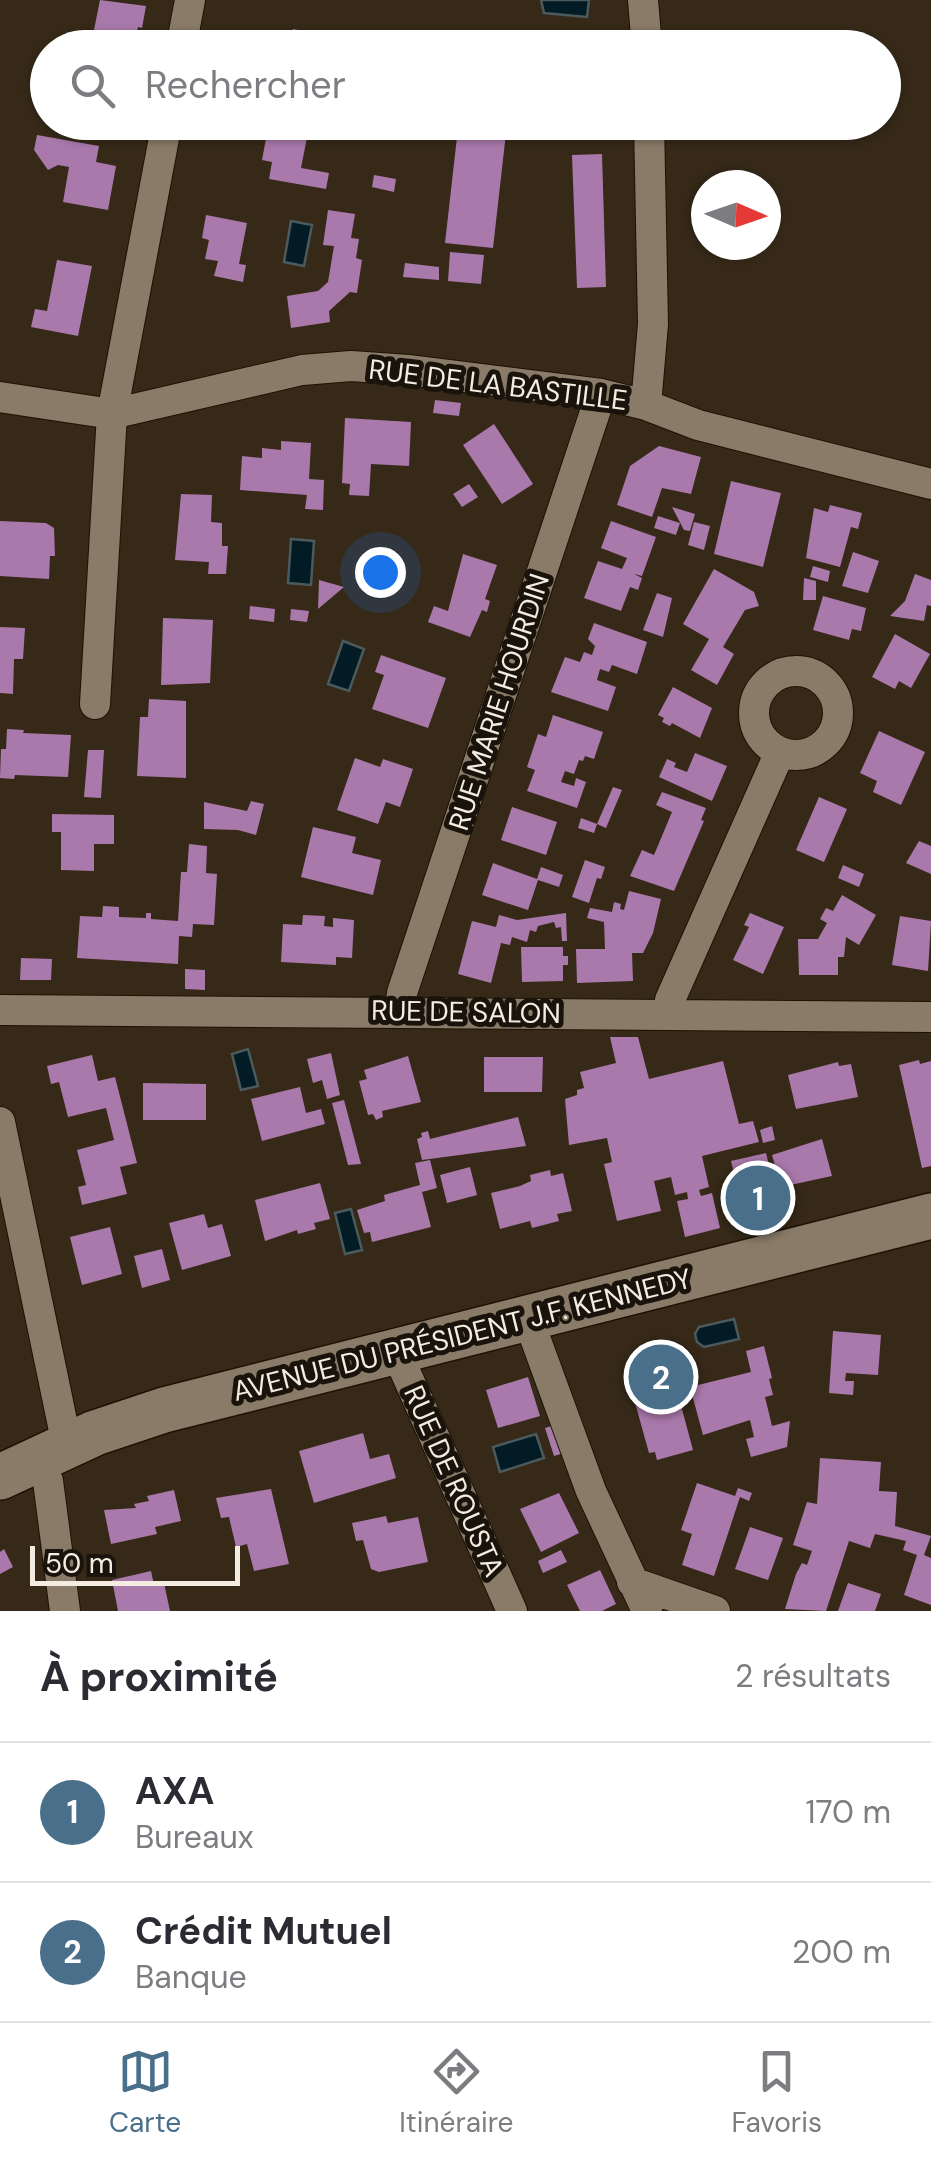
<!DOCTYPE html>
<html lang="fr">
<head>
<meta charset="utf-8">
<style>
	body { margin:0; font-family:"DM Sans",sans-serif; background:#f2f2f3; color:#2b2b33 }
	.compass { position:absolute; left:691px; top:170px; width:90px; height:90px; border-radius:50%; background:#fff; box-shadow:0 2px 8px #0004; rotate:92deg }
	.scale { position:absolute; left:30px; bottom:25px; width:210px; box-sizing:border-box; padding-left:10px; border:5px solid #f4ece1; border-top:0; font-size:28px; line-height:35px; white-space:nowrap; color:#f4ece1; -webkit-text-stroke:8px #19130c; paint-order:stroke }
	.you { position:absolute; left:380px; top:572px; width:35px; height:35px; margin:-25px; border:8px solid #fff; border-radius:50%; background:#1a73e8; box-shadow:0 0 0 15px #1a73e833 }
	.badge { display:grid; place-items:center; width:65px; height:65px; border-radius:50%; background:#4a6f8a; color:#fff; font-size:32px; font-weight:700 }
	.pin { position:absolute; translate:-50% -50%; border:5px solid #fff; box-shadow:0 2px 10px #0006 }
	.list { margin:0; padding:0; list-style:none }
	h2 { display:flex; justify-content:space-between; align-items:center; height:130px; margin:0; padding:0 40px; font-size:42px }
	h2 small { font-size:32px; font-weight:400; color:#7c7c81 }
	.list li { display:grid; grid-template-columns:65px 1fr auto; gap:30px; align-items:center; box-sizing:border-box; height:140px; padding:0 40px; border-top:2px solid #e1e1e2 }
	.list b { display:block; font-size:38px; white-space:nowrap }
	.list p { margin:0; font-size:32px; white-space:nowrap; color:#7c7c81 }
	.list em { font-size:32px; font-style:normal; color:#7c7c81 }
	.icon { flex:none; width:55px; height:55px; fill:none; stroke:currentColor; stroke-width:2; stroke-linecap:round; stroke-linejoin:round }
	.map { position:relative; flex:none; width:931px; height:1611px; overflow:hidden }
	.search { position:absolute; background:#fff; box-shadow:0 2px 8px #0004; left:30px; right:30px; top:30px; height:110px; display:flex; align-items:center; gap:25px; box-sizing:border-box; padding:0 35px; border-radius:55px; color:#7c7c81; font-size:38px }
	.sheet { height:410px; background:#fff }
	nav { display:flex; justify-content:space-around; align-items:center; box-sizing:border-box; height:140px; border-top:2px solid #e1e1e2; background:#fff; font-size:28px; color:#7c7c81 }
	nav a { display:grid; justify-items:center; gap:5px }
	nav .on { color:#4a6f8a }
	.map>svg:first-child { display:block }
</style>
</head>
<body>
<div class="map">
<svg width="931" height="1611" viewBox="0 0 931 1611">
	<rect width="100%" height="100%" fill="#362918"/>
	<path fill="#021b25" stroke="#4b5a5d" stroke-width="2.5" d="M541 0H589L587 17 544 13Z
		M291 221 312 225 304 266 284 262Z
		M291 539 314 541 311 585 288 583Z
		M343 641 364 649 349 691 328 684Z
		M248 1049 258 1086 241 1090 232 1054Z
		M351 1209 362 1250 345 1254 335 1213Z
		M734 1319 739 1339 704 1347 697 1342 695 1334 699 1327Z
		M536 1434 544 1458 500 1472 493 1447Z"/>
	<path fill="#aa79ac" d="M100 0 146 6 142 28 138 27 135 43 93 35Z
		M293 29 346 39 345 48H289Z
		M388 30 422 36 420 48H385Z
		M57 122H119L116 136Z
		M259 122H310L301 168 329 173 326 189 269 179 272 162 262 160 267 133 258 131Z
		M458 128 506 133 493 248 445 243Z
		M37 135 99 146 96 162 116 166 108 210 63 202 69 167 58 165 48 170 34 150Z
		M602 154 606 287 577 288 572 155Z
		M374 175 396 179 394 192 372 187Z
		M328 210 355 214 351 238 359 239 356 258 362 260 357 293 350 292 329 311 330 322 291 328 287 296 318 291 328 282 334 246 323 245Z
		M206 215 247 223 239 264 246 265 243 282 214 276 218 261 205 259 209 240 202 238Z
		M450 252 484 255 481 284 448 281Z
		M57 260 92 266 78 336 31 327 35 309 47 311Z
		M405 263 439 267V280L403 277Z
		M435 400 461 403 459 416 433 413Z
		M345 418 411 422 409 466 371 464 369 496 349 495 350 484 342 483Z
		M494 424 533 484 502 504 463 445Z
		M281 441 311 443 309 479 324 480 323 510 305 509 307 495 240 490 242 456 262 458V448L281 450Z
		M659 446 701 457 691 494 662 488 652 517 617 505 630 466Z
		M731 481 781 493 763 567 714 554Z
		M469 484 478 497 462 507 453 494Z
		M181 494 212 495 211 522 222 523V546H228L226 574H208L209 562 175 560Z
		M830 505 862 513 858 529 851 527 840 567 806 558 814 508 828 512Z
		M672 507 695 514 690 531 684 530Z
		M658 516 680 523 676 535 654 528Z
		M0 521 46 523 54 528 55 556H50L49 579 0 576Z
		M611 521 656 537 642 576 634 574 642 578 638 590 630 587 621 611 584 598 598 561 622 569 627 558 601 548Z
		M694 522 710 526 704 550 688 545Z
		M853 552 879 561 868 593 842 586Z
		M463 554 497 565 485 599 490 601 487 612 482 610 470 637 428 622 434 606 448 611Z
		M813 566 830 571 828 582 810 577Z
		M714 569 754 592 759 606 745 610 723 647 734 654 717 685 691 670 709 639 683 624Z
		M915 574 931 580V606L927 605 924 621 890 616 905 601Z
		M804 578 816 581V600H803Z
		M319 580 344 587 318 609Z
		M657 593 672 598 663 637 643 630Z
		M823 596 866 608 861 631 852 629 849 640 813 630Z
		M250 606 275 609 274 622 249 619Z
		M291 609 309 611 307 622 290 620Z
		M163 618 213 620 210 683 161 685Z
		M594 623 647 642 637 674 612 665 609 672 600 669 597 680 616 687 608 711 551 692 565 657 580 662 584 652 592 655 595 646 588 639Z
		M0 627 25 628 23 659H14L13 694 0 693Z
		M895 634 930 654 911 688 899 681 895 689 872 677Z
		M381 655 446 678 428 728 372 709 384 675 375 672Z
		M673 687 712 708 700 738 672 723 670 726 662 722 664 718 658 715Z
		M149 699 186 701V778L137 776 140 717H148Z
		M553 715 603 732 594 759 585 756 583 761 579 760 574 774 565 771 561 782 574 786 576 778 586 782 577 808 527 791 535 770 527 767 538 734 546 737Z
		M7 729 24 730 23 733 71 735 68 777 15 775 14 779 0 778 1 749H6Z
		M879 731 925 752 901 805 873 792 877 781 860 773Z
		M88 750H104L101 798 84 797Z
		M695 753 727 766 712 801 659 777 667 759 676 763 674 767 687 772Z
		M355 758 380 767 383 759 413 769 400 807 386 802 378 824 337 810Z
		M613 787 622 790 606 828 597 824 594 833 578 828 581 818 597 824Z
		M662 792 706 808 701 820 704 821 674 891 630 876 642 850 654 855 672 812 656 805Z
		M819 797 847 809 824 862 796 850Z
		M251 801 264 804 256 835 238 830 204 829V802L247 811Z
		M512 807 557 822 546 855 501 840Z
		M52 814 114 815V844H94V871L61 870V832H52Z
		M313 827 356 837 352 853 381 860 373 895 301 877Z
		M919 841 931 846V874L906 863Z
		M189 844 207 846 206 873 217 874 214 925 193 924 192 937 179 936 178 964 77 958 80 916 102 917 103 906 119 907V917L146 918V913H151V919L178 921 181 872H187Z
		M585 860 605 867 601 879 597 878 589 903 572 897Z
		M493 863 537 879 541 867 563 875 559 887 538 880 528 910 482 895Z
		M843 865 864 874 859 887 838 878Z
		M629 891 661 899 653 933 643 953H632L633 981 577 983 576 949H605L604 922 587 918 590 908 612 912 614 902 621 904 620 909 624 910Z
		M842 895 876 915 859 945 846 937 844 957H838V975H799L798 939H818L827 923 820 919 826 908 833 911Z
		M566 913 567 941H562L561 927 556 928 554 922 538 926 536 932 530 930 527 942 512 937 510 945 501 943 491 983 458 974 472 921 496 927 499 915 517 920Z
		M750 913 784 927 763 974 733 960 749 927 744 925Z
		M303 915 325 916 324 926 333 927V918L354 920 352 958 336 957V965L281 962 283 924 302 925Z
		M900 916 931 921 928 971 892 965Z
		M521 947H563V956H568V965H563V981L522 982Z
		M21 958 52 959 51 980H20Z
		M185 969 205 970V990L185 989Z
		M610 1037H638L649 1079 723 1061 739 1124 753 1121 759 1142 702 1156 709 1187 699 1190 701 1196 712 1193 720 1228 685 1237 677 1201 688 1199 687 1192 675 1195 671 1177 654 1181 661 1211 617 1221 604 1164 612 1162 607 1138 569 1145 565 1099 577 1095V1090L584 1088 580 1072 616 1063Z
		M331 1053 340 1095 327 1099 322 1080 313 1083 307 1059Z
		M92 1055 98 1081 115 1077 137 1163 120 1167 127 1194 82 1205 78 1187 86 1185 77 1150 114 1140 106 1108 68 1117 59 1082 51 1084 47 1066Z
		M408 1056 421 1102 382 1111 383 1117 376 1120 373 1114 368 1115 359 1081 367 1079 364 1070Z
		M484 1057H543L542 1092H484Z
		M919 1060 920 1064 931 1061V1166L922 1168 899 1065Z
		M838 1062 839 1066 851 1064 858 1097 796 1109 788 1075Z
		M143 1083 206 1084V1120H143Z
		M300 1087 306 1113 321 1109 325 1124 262 1141 251 1099Z
		M344 1100 361 1164 348 1165 332 1103Z
		M518 1117 526 1146 422 1160 417 1139 422 1137 421 1133 428 1131 430 1139Z
		M772 1126 775 1140 763 1143 760 1130Z
		M822 1139 832 1176 781 1187 772 1155Z
		M766 1153 779 1205 744 1214 731 1161Z
		M430 1160 437 1188 422 1192 431 1227 372 1242 370 1232 364 1233 357 1210 385 1201 384 1195 420 1185 415 1163Z
		M470 1167 477 1195 447 1203 440 1175Z
		M550 1170 551 1176 563 1173 572 1211 557 1214 559 1221 532 1228 530 1221 500 1229 491 1193 520 1186 531 1181 530 1175Z
		M320 1183 330 1219 314 1223 316 1229 298 1234 297 1230 265 1241 255 1200Z
		M204 1214 208 1228 222 1224 231 1256 182 1270 169 1223Z
		M110 1227 122 1274 82 1285 70 1237Z
		M162 1249 170 1280 142 1288 134 1256Z
		M833 1331 881 1335 878 1375 846 1373 845 1381H854L853 1395 829 1393Z
		M764 1346 772 1378 769 1379 773 1395 765 1397 772 1426 790 1421 787 1447 751 1457 746 1439 754 1437 750 1420 703 1435 690 1387 751 1372 746 1351Z
		M669 1361 693 1450 657 1460 655 1452 649 1453 629 1381 635 1379 633 1371Z
		M528 1377 540 1416 498 1428 486 1390Z
		M555 1425 564 1453 554 1456 545 1428Z
		M363 1433 370 1459 389 1454 396 1478 314 1503 299 1451Z
		M820 1458 881 1462 879 1491 897 1492 895 1526 931 1536 924 1555 931 1558V1605L904 1595 917 1555 903 1550 906 1541 875 1534 870 1548 849 1541 826 1611 785 1609 796 1574 802 1563 807 1565 812 1551 793 1545 807 1502 817 1504Z
		M697 1483 735 1496 738 1488 752 1493 749 1501 740 1497 714 1576 682 1565 692 1534 681 1530Z
		M271 1489 289 1564 254 1571 247 1544 236 1547 229 1517 221 1518 216 1498Z
		M174 1490 181 1521 155 1527 157 1534 111 1544 104 1510 136 1508 134 1504 149 1501 147 1496Z
		M559 1493 579 1533 541 1552 520 1509Z
		M386 1516 388 1523 418 1517 428 1562 379 1572 371 1569 363 1540 356 1541 352 1523Z
		M750 1527 783 1538 768 1580 735 1569Z
		M4 1549 13 1567 0 1574V1552Z
		M561 1550 567 1562 543 1573 538 1561Z
		M600 1570 616 1604 602 1611H580L567 1585Z
		M151 1571 154 1585 164 1583 170 1611H118L112 1580Z
		M848 1583 881 1594 875 1611H838Z"/>
	<g fill="none" stroke-linecap="round" stroke-linejoin="round">
		<g stroke="#1d1203" stroke-width="32">
			<path id="street" d="M643 0 647 48
				M181 48 190 0
				M0 397 112 414 302 370 351 366 408 370 601 394 646 405 698 425 931 484
				M646 405 653 324 649 122
				M754 713a42 42 0 1 1 84 0a42 42 0 1 1-84 0Z
				M95 704 112 414 167 122
				M0 1010 931 1017
				M400 1011 402 993 601 394
				M670 1014V1000L780 752
				M0 1122 67 1445
				M530 1317 534 1335 591 1491 647 1611
				M396 1351 512 1611
				M37 1458 48 1481 65 1611
				M632 1582 715 1611"/>
		</g>
		<g stroke="#1d1203" stroke-width="48">
			<path id="secondary" d="M0 1477 95 1433 164 1410 931 1216"/>
		</g>
		<use href="#street" stroke="#8a7b68" stroke-width="30"/>
		<use href="#secondary" stroke="#8a7b68" stroke-width="45"/>
	</g>
	<g text-anchor="middle" dominant-baseline="central" stroke-width="10" stroke-linejoin="round" paint-order="stroke">
		<g font-size="28" fill="#f4ece1" stroke="#19130c">
			<text transform="translate(498 385) rotate(7)">RUE DE LA BASTILLE</text>
			<text transform="translate(499 702) rotate(-72)">RUE MARIE HOURDIN</text>
			<text transform="translate(466 1012) rotate(1)">RUE DE SALON</text>
			<text transform="translate(462 1335) rotate(-14)">AVENUE DU PRÉSIDENT J.F. KENNEDY</text>
			<text transform="translate(454 1481) rotate(66)">RUE DE ROUSTA</text>
		</g>
	</g>
</svg>
<svg class="compass" viewBox="-18 -18 36 36"><path d="M0-13l5 13h-10z" fill="#e53935"/><path d="M0 13l5-13h-10z" fill="#7c7c81"/></svg>
<div class="scale">50 m</div>
<div class="you"></div>
<div class="pin badge" style="left:758px;top:1198px">1</div>
<div class="pin badge" style="left:661px;top:1377px">2</div>
<div class="search"><svg class="icon" aria-label="search" viewBox="0 0 24 24"><circle cx="10" cy="10" r="6"/><path d="M15 15l6 6"/></svg>Rechercher</div>
</div>
<section class="sheet">
<h2>À proximité<small>2 résultats</small></h2>
<ul class="list">
<li><span class="badge">1</span><div><b>AXA</b><p>Bureaux</p></div><em>170 m</em></li>
<li><span class="badge">2</span><div><b>Crédit Mutuel</b><p>Banque</p></div><em>200 m</em></li>
</ul>
</section>
<nav>
<a class="on"><svg class="icon" aria-label="map" viewBox="0 0 24 24"><path d="M3 6l6-2 6 2 6-2v14l-6 2-6-2-6 2zM9 4v14M15 6v14"/></svg>Carte</a>
<a><svg class="icon" aria-label="directions" viewBox="0 0 24 24"><path d="M12 3l9 9-9 9-9-9zM9 14v-3h6M13 9l2 2-2 2"/></svg>Itinéraire</a>
<a><svg class="icon" aria-label="saved" viewBox="0 0 24 24"><path d="M7 4h10v16l-5-4-5 4z"/></svg>Favoris</a>
</nav>
</body>
</html>
